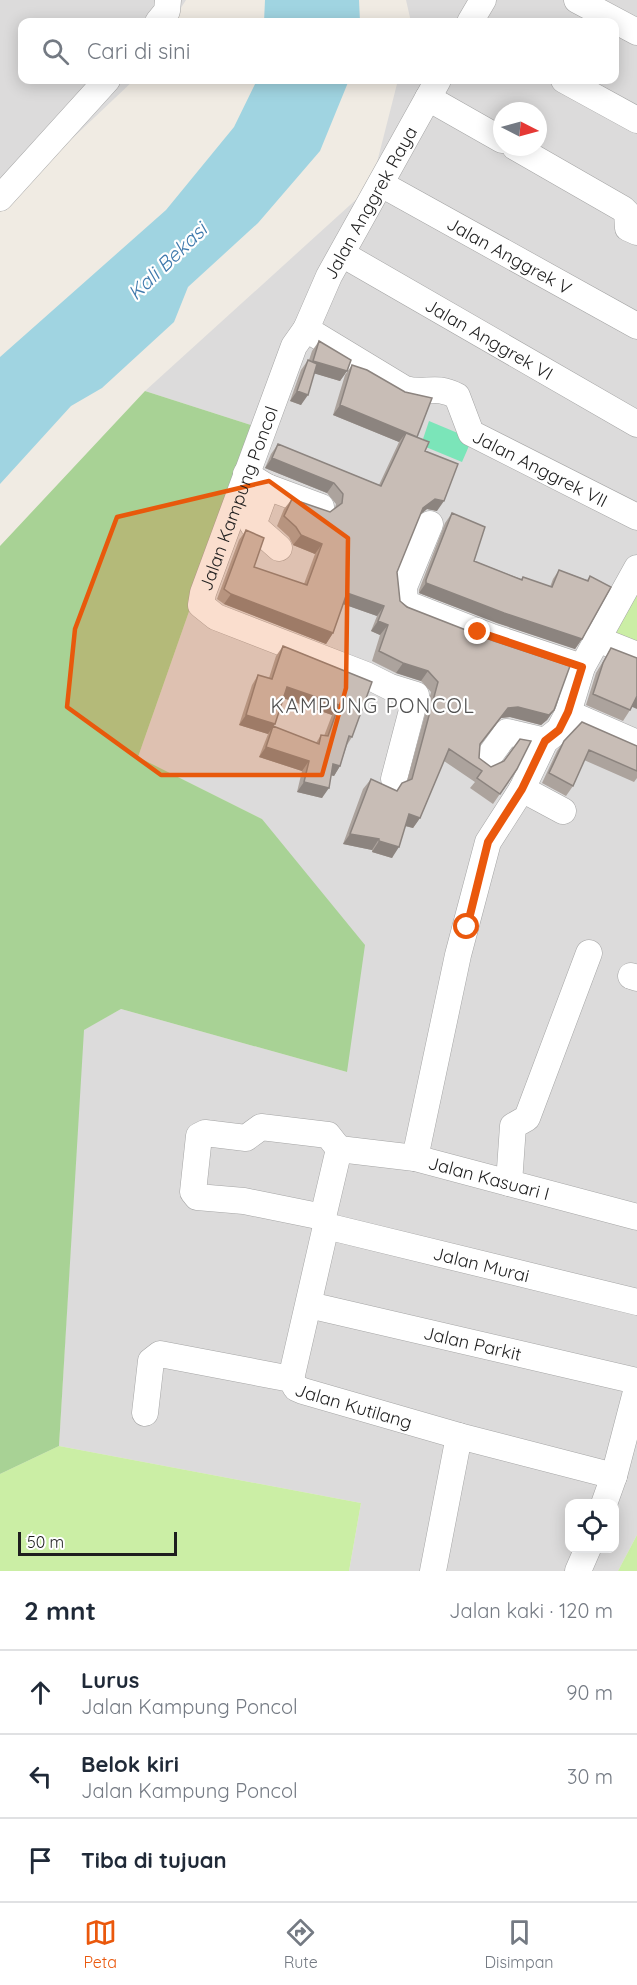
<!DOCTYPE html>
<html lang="id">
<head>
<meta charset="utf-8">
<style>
	body { margin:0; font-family:Quicksand,sans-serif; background:#f6f6f7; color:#1f2937 }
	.controls { position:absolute; right:18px; bottom:18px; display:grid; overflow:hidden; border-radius:12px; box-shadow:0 3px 15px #0003 }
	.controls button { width:54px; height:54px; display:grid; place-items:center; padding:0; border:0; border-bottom:2px solid #e0e1e3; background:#fff; color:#1f2937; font:30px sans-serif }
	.compass { position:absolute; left:493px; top:102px; width:54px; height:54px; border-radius:50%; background:#fff; box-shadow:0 3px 15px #0003; rotate:96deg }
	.scale { position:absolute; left:18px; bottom:15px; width:159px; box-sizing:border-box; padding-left:6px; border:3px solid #1e1e1e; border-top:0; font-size:16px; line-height:21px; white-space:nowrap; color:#1e1e1e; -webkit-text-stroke:4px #fff; paint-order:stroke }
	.stop { position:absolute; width:18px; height:18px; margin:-14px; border:4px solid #ea580c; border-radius:50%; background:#fff }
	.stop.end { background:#ea580c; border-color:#fff; box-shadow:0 2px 6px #0008 }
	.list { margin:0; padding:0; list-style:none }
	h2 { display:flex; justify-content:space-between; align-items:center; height:78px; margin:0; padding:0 24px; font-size:26px }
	h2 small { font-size:20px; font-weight:400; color:#747a83 }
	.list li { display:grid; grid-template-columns:39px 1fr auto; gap:18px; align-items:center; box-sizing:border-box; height:84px; padding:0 24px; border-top:2px solid #e0e1e3 }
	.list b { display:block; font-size:22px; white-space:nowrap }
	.list p { margin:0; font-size:20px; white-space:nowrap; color:#747a83 }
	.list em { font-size:20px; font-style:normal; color:#747a83 }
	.icon { flex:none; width:33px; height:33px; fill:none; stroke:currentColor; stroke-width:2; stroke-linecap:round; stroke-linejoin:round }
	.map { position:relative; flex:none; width:637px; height:1571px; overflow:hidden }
	.search { position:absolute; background:#fff; box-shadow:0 3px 15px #0003; left:18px; right:18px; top:18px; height:66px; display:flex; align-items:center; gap:15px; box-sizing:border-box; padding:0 21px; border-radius:12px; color:#747a83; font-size:22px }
	.sheet { height:330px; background:#fff }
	nav { display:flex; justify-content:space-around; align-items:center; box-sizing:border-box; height:84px; border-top:2px solid #e0e1e3; background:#fff; font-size:16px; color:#747a83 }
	nav a { display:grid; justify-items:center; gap:3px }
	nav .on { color:#ea580c }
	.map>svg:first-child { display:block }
</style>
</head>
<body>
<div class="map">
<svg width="637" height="1571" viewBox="0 0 637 1571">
	<rect width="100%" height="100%" fill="#f0ebe3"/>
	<path fill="#dcdbdb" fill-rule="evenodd" d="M0 0H186L172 22H22V80H134L0 207Z
		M406 0H637V1535L618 1571H349L361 1503 59 1446 83 1030 121 1009 347 1072 262 819 138 757 254 426 145 391 371 186 398 80H614V22H411ZM502 111H538V147H502ZM570 1504H614V1548H570Z"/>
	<path fill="#cbeea5" d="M637 594V644L613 635Z
		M59 1446 361 1503 349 1571H0V1474Z
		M637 1535V1571H618Z"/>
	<path fill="#a8d295" d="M145 391 254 426 138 757 262 819 365 945 347 1072 121 1009 84 1030 59 1446 0 1474V546Z"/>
	<path fill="#7be5b9" d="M429 421 472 439 462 462 421 445Z"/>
	<path fill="#a0d4e1" d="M265 0H359L360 22H264Z
		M257 80H349L320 151 258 223 188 287 174 322 102 388 71 406 0 484V357L166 210 234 127Z"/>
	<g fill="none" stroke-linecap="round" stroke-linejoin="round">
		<g stroke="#a5a5a5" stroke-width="27">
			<g id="minor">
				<path d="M577 0 637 32"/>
				<path d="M158 22 167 11 168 0"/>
				<path d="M470 22 483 0"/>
				<path d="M564 80 637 120"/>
				<path d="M428 98 502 140"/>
				<path d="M515 147 623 209 627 213 628 228 637 232"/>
				<path id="s1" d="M381 184 637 326"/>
				<path d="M0 198 107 80"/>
				<path id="s2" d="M342 254 637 424"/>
				<path id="s3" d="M306 329 405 389C426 395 434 384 457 396L471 433 637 517"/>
				<path d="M246 474 267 487 321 507"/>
				<path d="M267 487 253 525 279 548"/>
				<path d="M430 524 404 587 405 603 492 637 582 667"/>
				<path d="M597 639 637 655"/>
				<path d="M568 713 637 743"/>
				<path d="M485 762 507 732 545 741"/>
				<path id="s4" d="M394 779 416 695 390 687 366 675 216 617 201 605 203 593 294 346 306 329 329 276 438 80"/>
				<path d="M522 789 563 811"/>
				<path d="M631 976 637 978"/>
				<path id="s5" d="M339 1149 415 1158 637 1217"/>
				<path d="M415 1158 458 955 488 842 522 789 545 741 559 730 568 713 582 667 637 568"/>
				<path d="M509 1183 513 1126 527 1118 589 953"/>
				<path d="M323 1217 244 1201 197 1197 193 1192 199 1136 205 1133 246 1138 261 1127 328 1135 339 1149"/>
				<path id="s6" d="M326 1226 637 1302"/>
				<path id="s7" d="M309 1305 637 1381"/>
				<path d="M291 1379 326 1226 323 1217 339 1149"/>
				<path id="s8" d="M145 1413 151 1361 160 1354 291 1379 296 1388 303 1391 459 1436 614 1476"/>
				<path d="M604 1504 614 1476 637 1388"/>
				<path d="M433 1571 459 1436"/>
				<path d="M578 1571 588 1548"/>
			</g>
		</g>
		<use href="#minor" stroke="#fff" stroke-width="26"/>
	</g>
	<path fill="#aca39d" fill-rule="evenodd" d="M319 341 347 371 340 381 314 373 301 405 290 401 301 370 308 360H309L312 351Z
		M352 365 417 437 425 451 437 511 427 509 420 515 397 572 400 601 554 710 547 720 541 725 510 717 501 718 480 745 479 758 491 767 517 769 493 804 470 788 475 782 444 761 420 818 413 828 405 826 392 858 372 852V850L343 844 363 789 371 779 397 791 407 781 431 692 421 681 396 673 372 661 380 635 371 631 377 616 343 604 333 633 326 644 224 604 217 599 239 540 246 530 254 567 304 584 315 554 293 545 289 537 277 526 284 509 292 499 330 512 335 508 336 504 327 493 265 468 271 454 278 444 379 485 399 442 333 415 345 375Z
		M452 513 474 561 521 579 523 577 550 587 553 579 559 570 587 580 590 576 582 639 575 649 497 623 419 593V590L445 523Z
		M283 646 372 682 352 737 347 745 340 766 334 776 331 775 322 798 297 792 302 771 259 757 268 734 239 725 252 685 258 675 269 678 276 656ZM283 698 332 715 324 736 321 735 316 743 273 726Z
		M611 648 632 707 623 721 586 705 596 673Z
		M564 741 637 746V778L634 782 584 760 573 786 566 796 542 783 557 751Z"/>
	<path fill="#8c847f" d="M313 361 347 371 340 381 306 371Z
		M297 391 308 395 301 405 290 401Z
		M340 405 417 437 406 433 399 442 333 415Z
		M272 458 334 483 327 493 265 468Z
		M435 499 444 501 437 511 427 509 416 518 423 508Z
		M301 535 322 544 315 554 293 545Z
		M426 583 582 639 575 649 497 623 419 593Z
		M347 593 384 606 377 616 340 603Z
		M231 594 333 633 326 644 224 604Z
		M378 621 388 625 380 635 371 631Z
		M403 663 428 671 421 681 396 673Z
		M287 687 339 705 332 715 280 697Z
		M637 696V709L630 706Z
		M518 707 554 710 547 720 541 725 510 717 501 718 473 754 508 708Z
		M246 715 275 724 268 734 239 725Z
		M266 747 309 761 302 771 259 757Z
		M333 764 340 766 334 776 326 774Z
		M304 782 329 788 322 798 297 792Z
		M409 814 420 818 413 828 402 825Z
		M350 834 379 839 372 850 343 844Z
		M379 841 399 847 392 858 372 852Z"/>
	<path fill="#c8bdb6" stroke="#8c847f" stroke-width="1.5" d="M319 341 351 360 347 371 313 361Z
		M308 360 317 364 308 395 297 391Z
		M352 365 367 370 405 392 432 398 417 437 340 405Z
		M406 433 429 442 425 451 458 464 444 501 435 499 423 508 397 572 400 601 407 607 494 641 570 666 554 710 549 715 518 707 508 708 480 744 479 758 491 767 504 761 520 739 531 741 517 769 500 794 477 778 482 771 449 749 420 818 409 814 399 847 379 841V839L350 834 371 779 397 791 402 783 412 779 438 682 428 671 403 663 379 651 388 625 378 621 384 606 347 593 333 633 231 594 224 589 246 530 264 538 254 567 307 585 322 544 301 535 296 527 284 516 292 499 330 512 342 503 343 494 334 483 272 458 278 444 381 486Z
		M452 513 485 527 474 561 522 580 523 577 552 587 559 570 588 581 590 576 611 587 582 639 504 613 426 583V580Z
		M283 646 372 682 352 737 349 736 340 766 333 764 329 788 304 782 309 761 266 747 273 726 319 744 321 735 328 736 339 705 287 687 275 724 246 715 258 675 272 679Z
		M611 648 637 658V696L630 710 593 694 603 663Z
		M582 722 637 746V771L589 750 573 786 549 773 564 741Z"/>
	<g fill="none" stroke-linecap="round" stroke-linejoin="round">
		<path stroke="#ea580c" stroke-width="8" d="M467 927 488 842 522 789 545 741 559 730 568 712 582 667 478 632"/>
	</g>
	<path fill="#e8590c" fill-opacity="0.2" stroke="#e8590c" stroke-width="4.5" stroke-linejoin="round" d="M269 481 348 538 346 688 322 775H161L67 707 75 629 117 517Z"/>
	<g text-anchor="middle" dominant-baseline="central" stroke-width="4.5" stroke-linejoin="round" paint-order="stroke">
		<g font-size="18" fill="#1e1e1e" stroke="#fff">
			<text stroke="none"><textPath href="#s4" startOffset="759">Jalan Anggrek Raya</textPath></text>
			<text stroke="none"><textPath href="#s1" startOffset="147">Jalan Anggrek V</textPath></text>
			<text stroke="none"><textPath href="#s2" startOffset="170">Jalan Anggrek VI</textPath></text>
			<text stroke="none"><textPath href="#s3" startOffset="286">Jalan Anggrek VII</textPath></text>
			<text stroke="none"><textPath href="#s4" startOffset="434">Jalan Kampung Poncol</textPath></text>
			<text stroke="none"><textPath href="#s5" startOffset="153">Jalan Kasuari I</textPath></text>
			<text stroke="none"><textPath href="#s6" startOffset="160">Jalan Murai</textPath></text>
			<text stroke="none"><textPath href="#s7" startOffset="168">Jalan Parkit</textPath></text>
			<text stroke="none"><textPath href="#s8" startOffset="268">Jalan Kutilang</textPath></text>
		</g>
		<g font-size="20" font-style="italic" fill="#407aad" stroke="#fff">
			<text transform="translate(167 261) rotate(-44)">Kali Bekasi</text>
		</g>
		<g font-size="20" letter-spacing="1.5" fill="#515151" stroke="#fff">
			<text x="373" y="705">KAMPUNG PONCOL</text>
		</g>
	</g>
</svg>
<div class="controls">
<button><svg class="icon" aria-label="locate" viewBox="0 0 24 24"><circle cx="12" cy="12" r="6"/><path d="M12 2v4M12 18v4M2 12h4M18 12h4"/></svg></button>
</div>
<svg class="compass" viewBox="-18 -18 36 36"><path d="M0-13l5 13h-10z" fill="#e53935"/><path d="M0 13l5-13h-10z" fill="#747a83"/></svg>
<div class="scale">50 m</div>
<div class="stop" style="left:467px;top:927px"></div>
<div class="stop end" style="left:478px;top:632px"></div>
<div class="search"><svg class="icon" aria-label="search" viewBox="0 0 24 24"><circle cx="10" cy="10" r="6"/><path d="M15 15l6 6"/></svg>Cari di sini</div>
</div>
<section class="sheet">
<h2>2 mnt<small>Jalan kaki · 120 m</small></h2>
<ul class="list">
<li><svg class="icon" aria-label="ahead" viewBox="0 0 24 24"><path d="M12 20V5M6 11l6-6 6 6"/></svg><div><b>Lurus</b><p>Jalan Kampung Poncol</p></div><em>90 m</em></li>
<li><svg class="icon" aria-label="left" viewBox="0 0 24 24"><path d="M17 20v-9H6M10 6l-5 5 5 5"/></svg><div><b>Belok kiri</b><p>Jalan Kampung Poncol</p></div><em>30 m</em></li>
<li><svg class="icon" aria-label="arrive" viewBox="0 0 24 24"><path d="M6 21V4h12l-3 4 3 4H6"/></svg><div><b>Tiba di tujuan</b></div></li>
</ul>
</section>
<nav>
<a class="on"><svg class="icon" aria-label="map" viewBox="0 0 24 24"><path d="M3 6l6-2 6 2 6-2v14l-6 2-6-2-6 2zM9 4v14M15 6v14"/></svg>Peta</a>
<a><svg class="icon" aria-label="directions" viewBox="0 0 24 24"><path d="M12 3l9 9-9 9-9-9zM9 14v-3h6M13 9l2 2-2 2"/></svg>Rute</a>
<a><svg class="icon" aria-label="saved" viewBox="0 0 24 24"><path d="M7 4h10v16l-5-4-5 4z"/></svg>Disimpan</a>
</nav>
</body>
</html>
